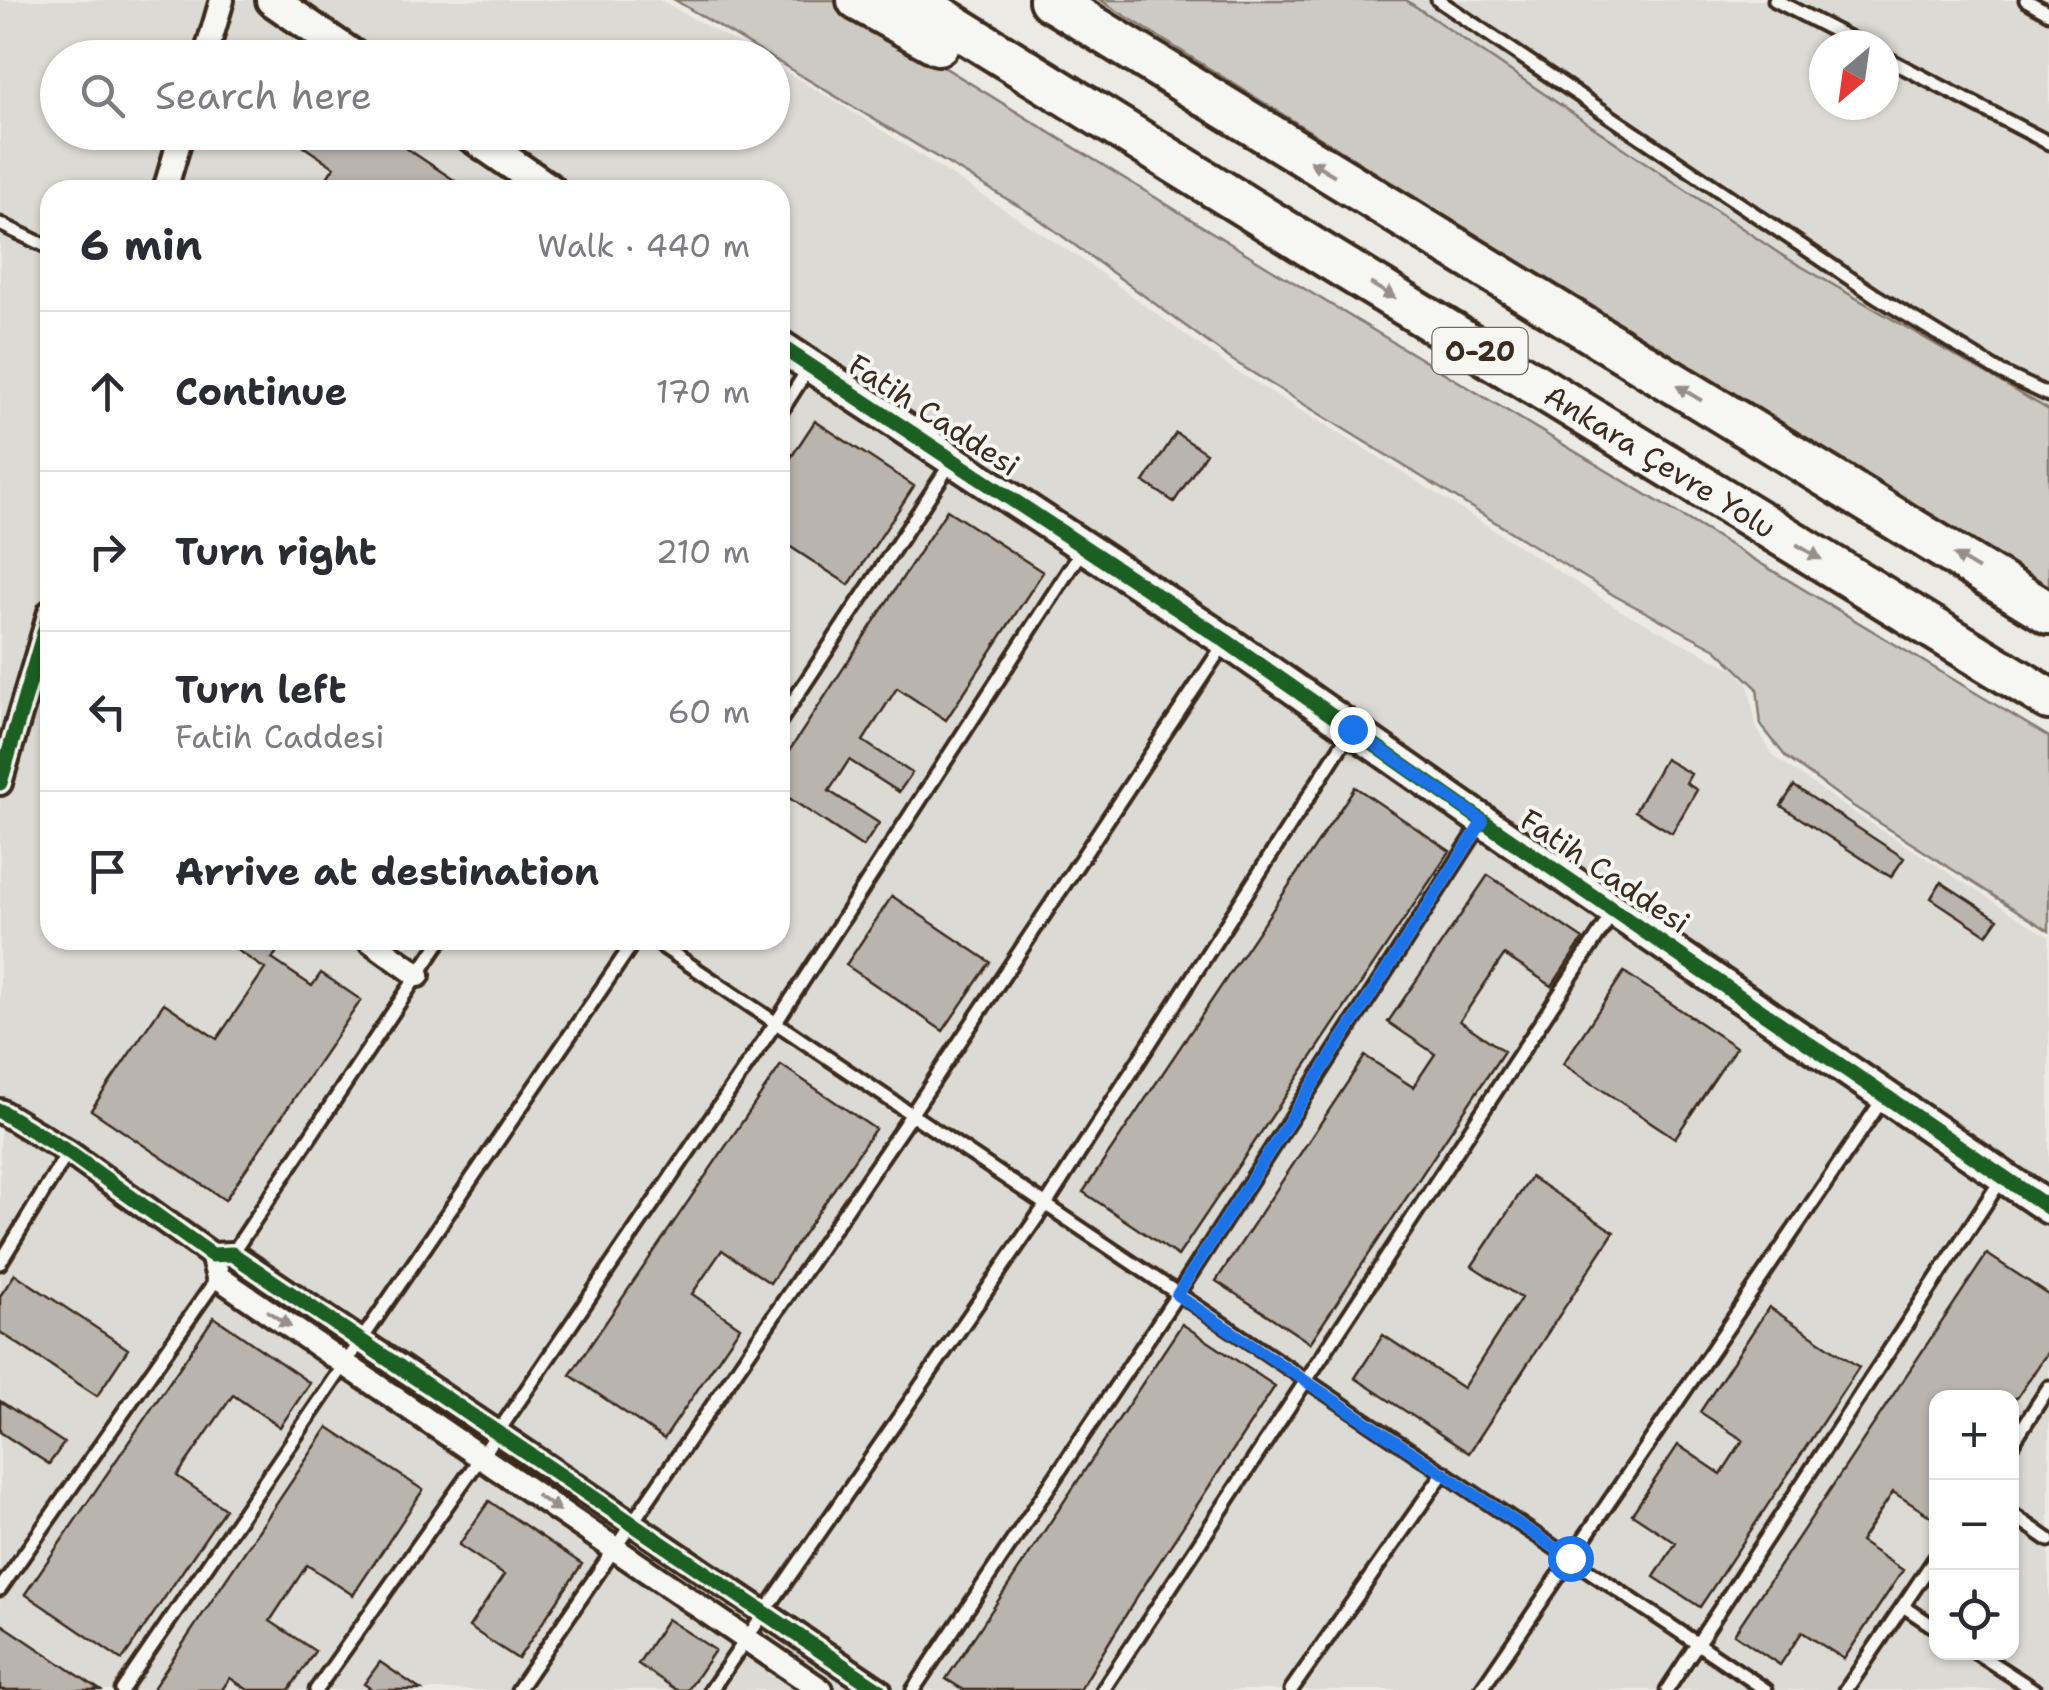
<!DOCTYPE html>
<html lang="en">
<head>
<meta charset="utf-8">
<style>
	body { margin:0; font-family:"Shantell Sans",sans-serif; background:#f7f7f7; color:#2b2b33 }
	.controls { position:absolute; right:30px; bottom:30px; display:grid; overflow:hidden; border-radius:20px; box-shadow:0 2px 8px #0004 }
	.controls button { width:90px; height:90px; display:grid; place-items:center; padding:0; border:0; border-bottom:2px solid #e1e1e2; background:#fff; color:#2b2b33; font:50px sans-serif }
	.compass { position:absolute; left:1809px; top:30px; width:90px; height:90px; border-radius:50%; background:#fff; box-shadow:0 2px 8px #0004; rotate:209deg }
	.stop { position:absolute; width:30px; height:30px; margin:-22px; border:8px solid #1a73e8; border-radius:50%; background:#fff }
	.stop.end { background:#1a73e8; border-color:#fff; box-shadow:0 2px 10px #0008 }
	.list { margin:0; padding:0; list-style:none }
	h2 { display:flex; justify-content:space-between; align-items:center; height:130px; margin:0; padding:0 40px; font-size:42px }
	h2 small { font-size:32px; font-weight:400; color:#7c7c81 }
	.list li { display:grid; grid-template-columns:65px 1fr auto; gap:30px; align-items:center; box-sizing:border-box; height:160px; padding:0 40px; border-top:2px solid #e1e1e2 }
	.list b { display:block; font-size:38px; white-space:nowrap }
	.list p { margin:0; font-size:32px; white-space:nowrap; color:#7c7c81 }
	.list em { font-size:32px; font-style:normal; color:#7c7c81 }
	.icon { flex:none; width:55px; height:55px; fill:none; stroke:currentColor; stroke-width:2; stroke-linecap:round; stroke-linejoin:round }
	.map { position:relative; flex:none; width:2049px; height:1690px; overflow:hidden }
	.search { position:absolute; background:#fff; box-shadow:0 2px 8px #0004; left:40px; top:40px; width:750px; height:110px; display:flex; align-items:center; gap:25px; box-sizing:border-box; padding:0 35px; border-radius:55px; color:#7c7c81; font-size:38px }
	.panel { position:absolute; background:#fff; box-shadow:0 2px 8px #0004; left:40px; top:180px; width:750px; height:770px; border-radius:30px }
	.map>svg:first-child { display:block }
</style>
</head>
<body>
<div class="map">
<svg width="2049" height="1690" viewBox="0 0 2049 1690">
	<rect width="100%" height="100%" fill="#ebeae5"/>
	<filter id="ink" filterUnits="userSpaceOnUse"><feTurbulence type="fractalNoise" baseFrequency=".01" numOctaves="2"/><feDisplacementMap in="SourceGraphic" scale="20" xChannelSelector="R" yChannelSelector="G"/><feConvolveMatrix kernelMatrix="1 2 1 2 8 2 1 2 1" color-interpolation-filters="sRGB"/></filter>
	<g filter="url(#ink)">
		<path fill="#dcdad4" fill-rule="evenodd" d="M0 0H659L763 57 58 58V132H772L773 64 866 120 1081 259 1231 368 1396 468 1618 609 1735 670 1748 684 1757 729 1774 756 1844 806 2049 937V1690H0ZM50 190H780V940H50ZM1936 1398H2012V1652H1936Z
			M1406 0H2049V410L1780 254ZM1824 45H1884V105H1824Z"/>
		<path fill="#cdcac4" stroke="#847a71" stroke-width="2.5" d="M675 0H835L1265 265 2049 737V931L1850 804 1786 757 1761 725 1757 688 1716 649 1615 596 1232 360 1032 214Z
			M1100 0H1406L1780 254 2049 410V587L1456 223Z"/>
		<path fill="#bab4ae" stroke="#3b2a1e" stroke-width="2.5" d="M282 132H339L352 141 357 132H382L469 190H319L334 167Z
			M815 421 914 486 849 585 780 540V474Z
			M1176 433 1206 453 1174 502 1144 482Z
			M947 510 1043 572 946 720 897 688 863 741 912 773 899 792 849 760 829 791 879 823 863 847 780 792V765Z
			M1665 759 1691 774 1686 783 1697 790 1672 833 1635 811Z
			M1794 786 1904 858 1891 877 1781 806Z
			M1355 787 1450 851 1178 1256 1083 1192Z
			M1488 875 1583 939 1552 986 1504 955 1460 1021 1504 1051 1310 1343 1216 1281 1365 1056 1413 1087 1435 1054 1388 1022Z
			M1941 882 1998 919 1987 935 1931 898Z
			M892 896 990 962 943 1031 846 965Z
			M222 940H285L272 959 312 986 321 973 361 1000 225 1200 91 1110 164 1003 217 1039 265 969Z
			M1624 972 1736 1047 1675 1138 1563 1064Z
			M781 1065 875 1129 770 1283 722 1250 692 1294 740 1327 664 1439 570 1375Z
			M1531 1177 1614 1232 1469 1453 1355 1378 1383 1335 1463 1388 1521 1298 1472 1266Z
			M1987 1254 2049 1295V1350L2017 1398H1936V1520L1893 1492 1860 1542 1903 1570 1844 1659 1802 1632 1780 1665 1734 1634Z
			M15 1274 128 1349 97 1396 0 1332V1296Z
			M1769 1307 1859 1367 1700 1607 1654 1577 1676 1543 1632 1514 1678 1445 1721 1474 1743 1440 1700 1412Z
			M214 1317 310 1383 280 1427 233 1395 177 1476 225 1509 122 1660 25 1594Z
			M1182 1324 1275 1386 1138 1595 1080 1690H964L946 1679Z
			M0 1401 64 1443 49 1464 0 1432Z
			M328 1427 423 1490 353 1595 307 1565 270 1621 315 1651 289 1690H248L230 1678 222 1690H152Z
			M489 1501 582 1564 518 1659 469 1627 504 1575 459 1545Z
			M667 1619 715 1650 688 1690H677L638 1664Z
			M0 1623 100 1690H0Z
			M380 1662 421 1690H373L364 1684Z"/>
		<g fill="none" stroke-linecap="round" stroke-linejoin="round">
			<g stroke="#3b2a1e" stroke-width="19">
				<path id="lane" d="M1438 0 1876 296 2002 373 2049 395
					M1775 0 1862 45
					M2026 0 2049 13
					M1884 57 2049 143
					M0 224 50 248
					M780 413 810 366
					M780 721 951 463
					M653 940 1766 1690
					M230 1257 441 940
					M0 1263 68 1152
					M2012 1444 2049 1387
					M2012 1514 2049 1540
					M0 1589 218 1277
					M1903 1606 1936 1628
					M1975 1652 2034 1690
					M122 1690 635 940
					M316 1690 481 1457 775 1024 1084 547
					M518 1690 911 1115 1226 641
					M711 1690 1047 1203 1352 729
					M913 1690 1177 1295 1483 821
					M1103 1690 1614 911
					M1291 1690 1444 1472
					M1481 1690 1883 1099
					M1667 1690 2003 1177
					M1846 1690 1936 1557"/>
			</g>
			<g stroke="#3b2a1e" stroke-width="30">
				<path id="street" d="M205 58 222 0
					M165 190 182 132
					M0 783 50 612
					M369 940 418 975
					M0 1111 68 1152 212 1255 232 1254 879 1690
					M212 1255 218 1277 821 1690"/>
			</g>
			<g stroke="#3b2a1e" stroke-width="38">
				<path id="secondary" d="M272 0 356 58
					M466 132 550 190
					M780 346 1226 641 1483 821 2049 1208"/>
			</g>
			<g stroke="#3b2a1e" stroke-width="48">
				<g id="highway">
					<path d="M858 0 938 44"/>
					<path id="s1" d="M913 0 1319 252 2049 699"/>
					<path d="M1050 0 2049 613"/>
				</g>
			</g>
			<use href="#lane" stroke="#f6f6f2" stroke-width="11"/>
			<use href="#street" stroke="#f6f6f2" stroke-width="22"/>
			<use href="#secondary" stroke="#f6f6f2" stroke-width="30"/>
			<use href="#highway" stroke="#f6f6f2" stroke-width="40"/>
			<g stroke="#f6f6f2" stroke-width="21">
				<path id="cycleway" d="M780 346 1226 641 1483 821 2049 1208
					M0 783 50 612
					M0 1111 68 1152 212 1255 232 1254 879 1690"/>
			</g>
			<use href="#cycleway" stroke="#1b5e20" stroke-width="15"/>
		</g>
		<defs><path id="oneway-solid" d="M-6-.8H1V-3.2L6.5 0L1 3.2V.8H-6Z" transform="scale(2.5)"/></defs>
		<g fill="#989088">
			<use href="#oneway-solid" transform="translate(1322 168) rotate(-149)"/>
			<use href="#oneway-solid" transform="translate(1383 291) rotate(31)"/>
			<use href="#oneway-solid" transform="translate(1689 393) rotate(-149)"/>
			<use href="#oneway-solid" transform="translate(1809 552) rotate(31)"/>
			<use href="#oneway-solid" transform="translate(1966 562) rotate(-149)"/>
			<use href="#oneway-solid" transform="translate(279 1319) rotate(34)"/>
			<use href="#oneway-solid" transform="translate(548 1503) rotate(34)"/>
		</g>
	</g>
	<g fill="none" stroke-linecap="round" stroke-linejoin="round" filter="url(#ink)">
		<path stroke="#1a73e8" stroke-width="12" d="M1352 729 1483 821 1177 1295 1570 1558"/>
	</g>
	<g text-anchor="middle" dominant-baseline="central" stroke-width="8" stroke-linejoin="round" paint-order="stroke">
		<rect fill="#f6f6f2" stroke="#73675e" stroke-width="2.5" x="1432.5" y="328" width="95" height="46" rx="8"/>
		<g font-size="28" font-weight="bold" fill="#3b2a1e">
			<text x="1480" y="351">O-20</text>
		</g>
		<g font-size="30" fill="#3b2a1e" stroke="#f6f6f2">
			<text transform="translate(934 415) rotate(33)">Fatih Caddesi</text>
			<text stroke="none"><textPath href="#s1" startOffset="878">Ankara Çevre Yolu</textPath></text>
			<text transform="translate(1605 871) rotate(34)">Fatih Caddesi</text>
		</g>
	</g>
</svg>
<div class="controls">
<button>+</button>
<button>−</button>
<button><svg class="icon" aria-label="locate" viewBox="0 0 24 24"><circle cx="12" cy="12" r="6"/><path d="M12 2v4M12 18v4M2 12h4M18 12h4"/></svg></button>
</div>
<svg class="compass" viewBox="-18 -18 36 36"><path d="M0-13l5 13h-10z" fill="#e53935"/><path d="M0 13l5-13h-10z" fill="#7c7c81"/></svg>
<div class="stop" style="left:1570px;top:1558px"></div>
<div class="stop end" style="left:1352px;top:729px"></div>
<div class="search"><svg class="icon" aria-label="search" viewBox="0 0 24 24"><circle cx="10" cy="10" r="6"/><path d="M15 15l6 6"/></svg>Search here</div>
<section class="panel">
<h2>6 min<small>Walk · 440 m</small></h2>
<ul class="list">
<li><svg class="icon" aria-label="ahead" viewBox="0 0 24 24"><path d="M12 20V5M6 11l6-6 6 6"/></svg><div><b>Continue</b></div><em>170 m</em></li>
<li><svg class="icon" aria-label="right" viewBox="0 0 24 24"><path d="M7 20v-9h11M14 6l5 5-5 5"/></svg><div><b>Turn right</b></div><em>210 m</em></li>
<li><svg class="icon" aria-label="left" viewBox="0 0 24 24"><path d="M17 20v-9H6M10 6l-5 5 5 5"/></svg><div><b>Turn left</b><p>Fatih Caddesi</p></div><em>60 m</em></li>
<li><svg class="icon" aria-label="arrive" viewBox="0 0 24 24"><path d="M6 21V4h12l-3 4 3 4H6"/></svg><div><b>Arrive at destination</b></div></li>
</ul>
</section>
</div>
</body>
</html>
